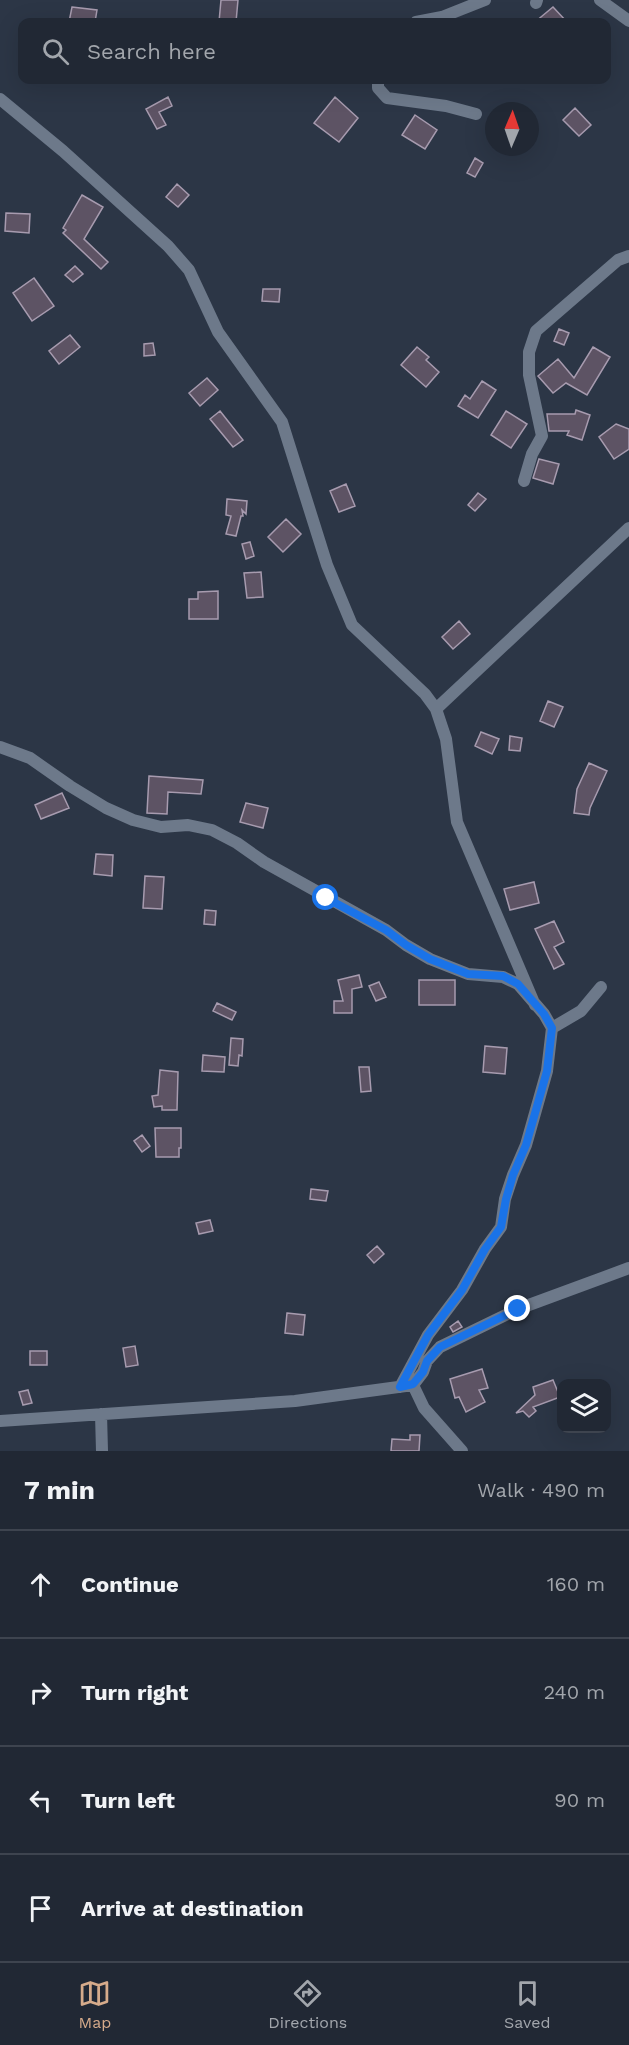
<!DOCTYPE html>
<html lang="en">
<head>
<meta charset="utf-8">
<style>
	body { margin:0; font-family:"Work Sans",sans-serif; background:#29303c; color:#f1f3f6 }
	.controls { position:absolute; right:18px; bottom:18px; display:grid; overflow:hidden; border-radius:12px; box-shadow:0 6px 24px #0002 }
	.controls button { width:54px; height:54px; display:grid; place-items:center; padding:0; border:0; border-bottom:2px solid #3e444f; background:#212834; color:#f1f3f6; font:30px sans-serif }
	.compass { position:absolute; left:485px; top:102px; width:54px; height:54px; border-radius:50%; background:#212834; box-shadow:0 6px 24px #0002; rotate:2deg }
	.stop { position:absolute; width:18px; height:18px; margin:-14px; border:4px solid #1a73e8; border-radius:50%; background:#fff }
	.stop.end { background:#1a73e8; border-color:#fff; box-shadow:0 2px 6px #0008 }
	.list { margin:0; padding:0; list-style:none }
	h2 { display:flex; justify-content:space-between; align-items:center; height:78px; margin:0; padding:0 24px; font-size:26px }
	h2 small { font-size:20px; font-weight:400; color:#a2a6ac }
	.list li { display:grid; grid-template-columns:39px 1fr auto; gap:18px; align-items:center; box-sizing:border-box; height:108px; padding:0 24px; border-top:2px solid #3e444f }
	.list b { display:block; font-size:22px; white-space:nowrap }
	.list em { font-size:20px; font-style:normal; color:#a2a6ac }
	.icon { flex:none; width:33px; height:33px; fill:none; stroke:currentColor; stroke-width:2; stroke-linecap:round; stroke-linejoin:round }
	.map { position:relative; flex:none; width:629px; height:1451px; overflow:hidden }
	.search { position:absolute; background:#212834; box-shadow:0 6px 24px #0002; left:18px; right:18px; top:18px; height:66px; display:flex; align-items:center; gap:15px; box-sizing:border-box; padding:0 21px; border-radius:12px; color:#a2a6ac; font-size:22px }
	.sheet { height:510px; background:#212834 }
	nav { display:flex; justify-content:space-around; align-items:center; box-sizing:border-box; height:84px; border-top:2px solid #3e444f; background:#212834; font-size:16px; color:#a2a6ac }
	nav a { display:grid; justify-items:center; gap:3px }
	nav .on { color:#d6ab8b }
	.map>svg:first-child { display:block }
</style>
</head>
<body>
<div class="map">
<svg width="629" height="1451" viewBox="0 0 629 1451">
	<rect width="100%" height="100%" fill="#2c3646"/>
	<path fill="#5d5364" stroke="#a79baf" stroke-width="1.5" d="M221 0H238L236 22H219Z
		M72 7 97 10 95 22H69Z
		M553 7 567 22H535Z
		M168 97 172 106 159 112 166 125 157 129 146 109Z
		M335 97 358 118 339 142 314 123Z
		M575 108 591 125 579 136 563 120Z
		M415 115 437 130 425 149 402 135Z
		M475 158 483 163 475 177 467 173Z
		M177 184 189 195 178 207 166 197Z
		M82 195 103 207 84 239 108 262 101 269 63 233 66 230 63 228Z
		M6 213 30 214 29 233 5 231Z
		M75 266 83 274 73 282 65 275Z
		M34 278 54 306 32 321 13 293Z
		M263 289H280L279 302 262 301Z
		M559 329 569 333 564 345 554 341Z
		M70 335 80 347 59 364 49 351Z
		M153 343 155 355 144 356V344Z
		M417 347 429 357 426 360 439 372 426 387 401 365Z
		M593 347 610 357 587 395 566 383 553 393 538 376 558 359 574 378Z
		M207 378 218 390 200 406 189 393Z
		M482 381 496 390 478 418 458 406 465 395 470 399Z
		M576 410 590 415 582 440 567 435 569 431H549L547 414H575Z
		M220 411 243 440 233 447 210 419Z
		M506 411 527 424 511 448 491 435Z
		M616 424 629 429V449L614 459 599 437Z
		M539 459 559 464 553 484 533 478Z
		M346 484 355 506 339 512 330 491Z
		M478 493 486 499 475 511 468 505Z
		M227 499 247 501 246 514 242 510 243 516H241L236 536 226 534 231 516 226 515Z
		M286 519 301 534 283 552 268 537Z
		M250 542 254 556 246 559 242 544Z
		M261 572 263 597 247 598 244 573Z
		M218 591V619H189V599H198V592Z
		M459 621 470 634 453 649 442 637Z
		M548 701 563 707 554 727 540 721Z
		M481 732 499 739 492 754 475 746Z
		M510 736 522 738 520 751 509 750Z
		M589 763 607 771 590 808 589 815 574 813 577 789Z
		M149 776 203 780 201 794 168 792 167 814 147 813Z
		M62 793 69 808 41 819 35 805Z
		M246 803 268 808 263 828 240 822Z
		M96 854 113 855 112 876 94 874Z
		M145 876 164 877 162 909 143 908Z
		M534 882 539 903 510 910 504 889Z
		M205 910 216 911 215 925 204 924Z
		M554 921 564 942 554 947 564 964 554 969 535 929Z
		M359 975 362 987 352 989V1013H334V1001H343L338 980Z
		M419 980H455V1005H419Z
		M379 982 386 997 376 1001 369 986Z
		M217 1003 236 1012 232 1020 213 1011Z
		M231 1038 243 1039 242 1056 239 1055 238 1066 229 1065Z
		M485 1046 507 1048 505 1074 483 1072Z
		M203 1055 225 1057 224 1072 202 1071Z
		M359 1067H369L371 1091 361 1092Z
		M160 1070 178 1072 177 1110H162V1106L154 1107 152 1096 158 1095Z
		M155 1128H181V1148H179V1157H156Z
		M142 1135 150 1146 142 1152 134 1141Z
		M311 1189 328 1191 326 1201 310 1199Z
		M210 1220 213 1231 199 1234 196 1223Z
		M377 1246 384 1254 374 1263 367 1255Z
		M287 1313 305 1315 303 1335 285 1333Z
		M458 1321 462 1327 453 1332 450 1327Z
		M135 1346 138 1365 126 1367 123 1348Z
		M30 1351H47V1365H30Z
		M482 1369 488 1388 479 1390 485 1402 466 1412 459 1397 455 1398 450 1379Z
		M553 1380 560 1397 533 1407 536 1411 529 1417 523 1411 516 1413 535 1395 533 1387Z
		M28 1390 32 1403 23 1405 19 1392Z
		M410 1435H420L419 1451H391L392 1439 410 1440Z"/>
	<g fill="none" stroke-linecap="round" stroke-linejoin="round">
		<path stroke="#6d798a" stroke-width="12" d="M600 0 629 21
			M536 3 537 0
			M416 22 442 17 485 0
			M378 80V88L387 98 446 106 476 114
			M0 99 63 151 168 246 189 270 218 332 282 422 327 565 352 625 425 694 436 709 446 739 457 822 535 1005
			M524 481 532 454 542 436 529 375V352L536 331 618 260 629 256
			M436 709 629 528
			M0 747 30 758 70 786 106 808 133 820 161 827 188 825 212 830 237 843 264 862 386 930 406 945 430 959 468 974 503 977 518 984 544 1014 552 1028 547 1071 526 1145 513 1175 505 1199 501 1227 485 1249 462 1290 428 1335 400 1387
			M552 1028 581 1011 601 987
			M413 1385 424 1408 462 1451
			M101 1414 102 1451
			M0 1421 295 1401 413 1385 423 1372 427 1361 440 1347 518 1309 629 1268"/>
	</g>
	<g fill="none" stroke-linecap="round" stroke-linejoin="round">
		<path stroke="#1a73e8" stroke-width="8" d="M326 898 386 930 406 945 430 959 468 974 503 976 518 984 544 1014 552 1028 547 1071 526 1145 513 1175 506 1199 501 1227 485 1249 462 1290 428 1335 400 1387 413 1384 423 1372 427 1361 440 1347 518 1309"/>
	</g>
</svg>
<div class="controls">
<button><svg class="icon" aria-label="layers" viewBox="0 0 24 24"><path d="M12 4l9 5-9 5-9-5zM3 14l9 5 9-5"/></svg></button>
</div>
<svg class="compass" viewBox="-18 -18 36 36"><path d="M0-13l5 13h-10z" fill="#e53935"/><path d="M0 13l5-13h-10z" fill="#a2a6ac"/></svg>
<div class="stop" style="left:326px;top:898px"></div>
<div class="stop end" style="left:518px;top:1309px"></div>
<div class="search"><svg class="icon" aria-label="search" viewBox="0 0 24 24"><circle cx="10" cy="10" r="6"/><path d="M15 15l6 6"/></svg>Search here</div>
</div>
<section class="sheet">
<h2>7 min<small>Walk · 490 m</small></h2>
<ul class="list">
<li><svg class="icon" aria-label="ahead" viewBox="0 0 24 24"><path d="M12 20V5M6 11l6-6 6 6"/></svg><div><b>Continue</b></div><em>160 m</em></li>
<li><svg class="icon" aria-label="right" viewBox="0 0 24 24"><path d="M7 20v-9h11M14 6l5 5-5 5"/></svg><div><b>Turn right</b></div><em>240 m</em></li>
<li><svg class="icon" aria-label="left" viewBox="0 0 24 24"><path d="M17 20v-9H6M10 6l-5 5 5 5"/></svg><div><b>Turn left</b></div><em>90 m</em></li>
<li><svg class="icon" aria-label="arrive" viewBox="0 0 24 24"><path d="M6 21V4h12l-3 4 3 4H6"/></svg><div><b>Arrive at destination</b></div></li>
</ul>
</section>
<nav>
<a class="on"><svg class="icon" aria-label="map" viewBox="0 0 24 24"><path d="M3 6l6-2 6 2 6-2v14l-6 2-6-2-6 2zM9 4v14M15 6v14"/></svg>Map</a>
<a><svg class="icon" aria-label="directions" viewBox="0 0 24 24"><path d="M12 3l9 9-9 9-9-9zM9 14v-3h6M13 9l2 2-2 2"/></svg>Directions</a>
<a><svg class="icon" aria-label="saved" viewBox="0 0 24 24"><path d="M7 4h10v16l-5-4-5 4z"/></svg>Saved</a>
</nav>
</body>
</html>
